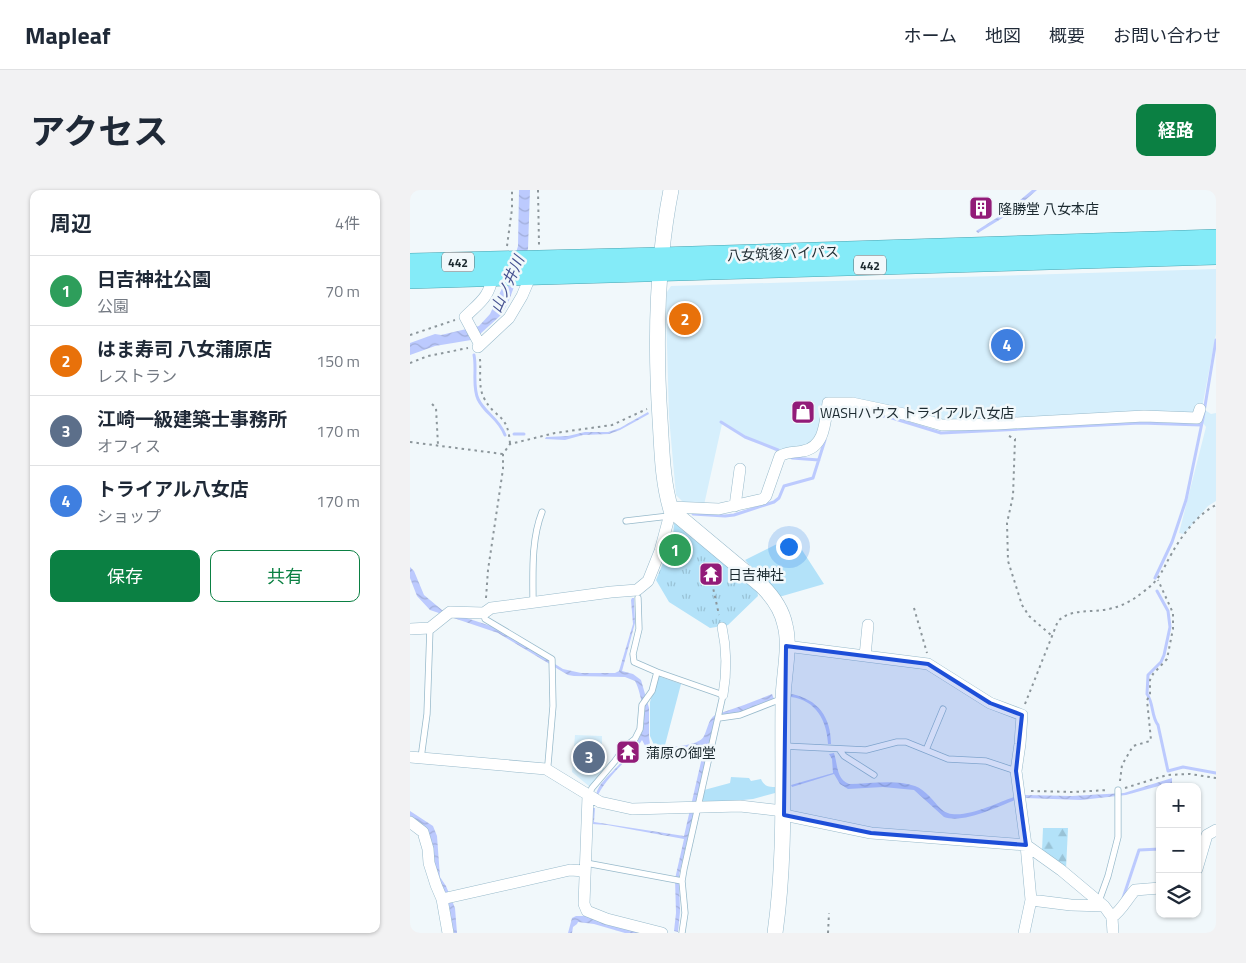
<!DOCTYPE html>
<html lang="ja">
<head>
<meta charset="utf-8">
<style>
	body { margin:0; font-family:"Titillium Web","Noto Sans JP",sans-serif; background:#f2f2f3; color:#1f2937 }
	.controls { position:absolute; right:15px; bottom:15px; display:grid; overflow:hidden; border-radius:10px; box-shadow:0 1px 4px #0004 }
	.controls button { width:45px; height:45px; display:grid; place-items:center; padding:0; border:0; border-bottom:1px solid #e0e1e3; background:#fff; color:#1f2937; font:25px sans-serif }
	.you { position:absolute; left:378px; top:356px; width:18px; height:18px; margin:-12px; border:4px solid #fff; border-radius:50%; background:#1a73e8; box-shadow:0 0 0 8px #1a73e833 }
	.badge { display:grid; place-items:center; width:32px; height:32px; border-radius:50%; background:#0b8043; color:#fff; font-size:16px; font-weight:700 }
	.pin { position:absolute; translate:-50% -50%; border:2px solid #fff; box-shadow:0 1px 5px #0006 }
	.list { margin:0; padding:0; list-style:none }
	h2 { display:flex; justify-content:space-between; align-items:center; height:65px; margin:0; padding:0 20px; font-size:21px }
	h2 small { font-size:16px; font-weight:400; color:#747a83 }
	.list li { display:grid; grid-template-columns:32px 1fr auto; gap:15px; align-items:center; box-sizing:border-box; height:70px; padding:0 20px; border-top:1px solid #e0e1e3 }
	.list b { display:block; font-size:19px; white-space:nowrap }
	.list p { margin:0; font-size:16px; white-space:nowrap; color:#747a83 }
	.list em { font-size:16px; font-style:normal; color:#747a83 }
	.actions { display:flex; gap:10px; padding:15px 20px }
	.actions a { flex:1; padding:11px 0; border:1px solid #0b8043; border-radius:10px; text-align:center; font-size:18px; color:#0b8043 }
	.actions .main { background:#0b8043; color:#fff }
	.icon { flex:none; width:28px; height:28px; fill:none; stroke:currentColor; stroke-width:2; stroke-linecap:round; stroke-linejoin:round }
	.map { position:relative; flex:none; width:806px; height:743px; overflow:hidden; border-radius:10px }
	header { display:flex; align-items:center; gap:30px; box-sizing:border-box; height:70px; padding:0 25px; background:#fff; border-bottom:1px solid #e0e1e3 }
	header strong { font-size:24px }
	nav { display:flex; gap:28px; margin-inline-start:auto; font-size:18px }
	.intro { display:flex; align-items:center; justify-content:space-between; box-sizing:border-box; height:120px; padding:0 30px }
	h1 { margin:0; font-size:35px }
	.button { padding:12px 22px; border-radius:10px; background:#0b8043; color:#fff; font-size:18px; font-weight:700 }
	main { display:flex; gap:30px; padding:0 30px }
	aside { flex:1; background:#fff; border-radius:10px; box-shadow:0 1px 4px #0004 }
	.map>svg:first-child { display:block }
</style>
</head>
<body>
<header>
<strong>Mapleaf</strong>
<nav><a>ホーム</a><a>地図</a><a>概要</a><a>お問い合わせ</a></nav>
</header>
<div class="intro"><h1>アクセス</h1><a class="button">経路</a></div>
<main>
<aside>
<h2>周辺<small>4件</small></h2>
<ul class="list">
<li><span class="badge" style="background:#2e9e5b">1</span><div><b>日吉神社公園</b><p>公園</p></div><em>70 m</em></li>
<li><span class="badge" style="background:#e8710a">2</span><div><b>はま寿司 八女蒲原店</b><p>レストラン</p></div><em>150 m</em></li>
<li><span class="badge" style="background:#5c6f8a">3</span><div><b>江崎一級建築士事務所</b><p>オフィス</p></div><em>170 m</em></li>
<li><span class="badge" style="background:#3f7fe0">4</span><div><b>トライアル八女店</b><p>ショップ</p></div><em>170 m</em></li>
</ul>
<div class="actions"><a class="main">保存</a><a>共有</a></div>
</aside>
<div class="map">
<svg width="806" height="743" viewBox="0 0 806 743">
	<defs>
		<pattern id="forest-firs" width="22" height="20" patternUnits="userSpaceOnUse" patternTransform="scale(1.25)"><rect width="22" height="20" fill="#b3e2f9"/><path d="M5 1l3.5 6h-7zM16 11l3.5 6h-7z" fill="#99c2d6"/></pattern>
		<pattern id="park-tufts" width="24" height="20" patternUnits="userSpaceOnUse" patternTransform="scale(1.25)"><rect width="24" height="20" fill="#b3e2f9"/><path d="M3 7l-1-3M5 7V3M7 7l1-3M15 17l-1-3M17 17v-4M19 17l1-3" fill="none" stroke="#99c2d6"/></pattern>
		<pattern id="water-waves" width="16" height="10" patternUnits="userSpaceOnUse" patternTransform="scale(1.25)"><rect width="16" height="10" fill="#bccafe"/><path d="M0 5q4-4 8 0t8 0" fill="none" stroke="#a1aeda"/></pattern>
	</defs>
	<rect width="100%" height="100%" fill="#f1f8fb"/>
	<path fill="#d6effc" d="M806 79V144L792 218 801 224 806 223V311L798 316 774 344 769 343 796 237 786 224 540 233 417 210 405 257 373 264 312 234 294 315H276L266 305 259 227 256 119 257 102 261 96Z
		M165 545 192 546V559L194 560V582L180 597 162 582Z"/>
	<path fill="#b3e2f9" d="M383 346 414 394 369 407 335 370Z
		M248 486 271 494 255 555H244L240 546V512Z
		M321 587 339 588 341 591 351 589C354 596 358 597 365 597V603L343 609 292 614 294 600 320 593Z"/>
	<path fill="url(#forest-firs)" d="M633 638H658L656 679 632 661Z"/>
	<path fill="url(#park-tufts)" d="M264 333 347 400 348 406 318 435 300 438 259 412 246 390 263 348Z"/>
	<path fill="url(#water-waves)" d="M109 0H120L118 59 98 113 91 125 69 145 61 150 25 156 0 165V153L25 144 31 145 69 136 80 124 102 77 108 56Z
		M622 0H627L599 24 568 43 566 41 596 22Z
		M238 222 239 224 210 240 199 244 173 245 155 250 135 249 136 247 158 246 175 242H198L210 238Z
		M0 377 4 381 14 405 32 420 87 438 153 479 171 483H205L209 481 223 434 221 410 222 408H224L225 433 212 481 223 484 231 490 239 518V547L240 554 245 558C256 557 289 557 294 546 298 538 298 530 305 525L334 515 362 504 364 509 329 524 307 526 269 685 270 722 268 742 264 741 266 723 265 689 274 649 197 635 182 634V618H185L184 632 274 646 293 563 291 559 288 558C272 562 255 566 239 563L232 550C220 570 199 583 188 605L186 604C189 594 197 587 204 580 223 560 240 543 232 513 230 506 229 498 225 491L215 487 164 486 158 485 88 443 20 420 7 406 0 388Z
		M381 504C408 509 421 527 421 554H418C417 531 406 510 381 507Z
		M424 563C428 575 426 589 439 594 461 594 484 589 505 596 516 600 523 611 531 619 546 634 586 613 604 607L605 610C587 617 553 634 534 627L504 600 473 597 438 599 430 594 424 584 382 597 381 595 423 583 422 569 419 564Z
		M762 588V597H757L756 594 716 605 671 610 615 608V605L662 606 714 603Z
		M0 621 23 636 27 646 30 687 36 696 45 718 47 743H41L22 666 0 628Z
		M166 726H178L242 743H215L184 734 168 732 167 734 163 737 162 743H158L162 728Z"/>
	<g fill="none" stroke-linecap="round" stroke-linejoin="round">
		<path stroke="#bccafe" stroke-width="3" d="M64 165C67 179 62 196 68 209 75 224 88 227 95 245
			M422 225 423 219H440L482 228 531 243 730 233 791 235
			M311 232 335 247 368 260
			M104 244H114
			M382 268 409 270
			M283 324 315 326 324 325 364 312 369 308 374 296 403 288 415 250
			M745 388 762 352 776 310 793 228 806 150
			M747 401 758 421 760 437 754 465 751 472 738 485 737 504C744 514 741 526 748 535L758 581 773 577 806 583
			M713 708 729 660 750 659"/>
		<g stroke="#98bacb" stroke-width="7">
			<path id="service" d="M216 331 259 326
				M123 412C123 383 121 350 132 322
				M74 423 75 429 142 469 143 516 138 574 136 579
				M247 482 313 505 274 679 272 691 275 723 272 743
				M309 528 330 525 371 509
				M374 556 456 560 487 552H496L538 569 576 571 606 581
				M429 559 434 566 464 585
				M516 560 533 519
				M11 568 17 524 20 438
				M178 606 182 598 205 571 216 556 225 549 230 539 232 515 242 501 247 482 224 472 223 464 229 439 228 408
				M176 673 272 691
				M689 711 698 686 708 647V600"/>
		</g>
		<g stroke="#98bacb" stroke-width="10">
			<path id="pedestrian" d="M312 437C317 460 317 482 313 505"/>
		</g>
		<g stroke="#98bacb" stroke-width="12">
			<path id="minor" d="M70 155 55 127C70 112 79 108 83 85
				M68 157 99 128 112 106 121 85
				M325 316 330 279
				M261 317 309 319 353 309 356 306 370 266C379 261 384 263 393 261 415 257 415 232 418 213H442L494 224 532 235 587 234 734 226 787 228 790 219
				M0 439 20 438 40 422 74 423 81 418 201 402 227 400 238 391 250 361 261 320
				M376 456 518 474 580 513 612 525 610 554 606 581 616 655 621 710
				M455 466 458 435
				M0 567 136 579 190 612 222 619 330 616 373 621
				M178 606 174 714 177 721 197 729 252 743
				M374 625 461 643 616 655 651 680 694 716 702 727 703 743
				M0 632 13 642 18 659 19 673 26 695 32 709 38 743
				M787 679 797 645 806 640
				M32 709 160 680 175 681
				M702 727C712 720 717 709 725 700L750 698
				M614 743 621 710 661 715 694 716"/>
		</g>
		<g stroke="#98bacb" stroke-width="16">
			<path id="tertiary" d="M261 0C246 76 245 152 250 229 252 259 252 290 261 320L352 396C363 407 372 420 375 435 381 457 373 488 373 511 372 589 376 666 365 743"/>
		</g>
		<g stroke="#4ba4b1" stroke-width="20">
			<path id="trunk" d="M0 73 250 67 806 49
				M0 89 806 65"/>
		</g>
		<path stroke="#8c969b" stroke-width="2" stroke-dasharray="2.5 4" stroke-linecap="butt" d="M128 0 129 55
			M97 56 102 19V0
			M0 145 45 130
			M70 169C71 181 68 197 74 208 85 230 98 222 100 254
			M0 173 18 166 58 158
			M22 214 26 218 28 255
			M599 246 605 249 603 306 597 333 598 371 612 415 619 426 641 445
			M0 252 93 264
			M302 393 309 425
			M76 408 78 380 93 279V264L100 254 145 243 202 235 237 219
			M504 418 517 463
			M615 514 648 431C662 418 681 423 699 419 712 416 722 411 733 402 751 389 752 380 762 363 772 345 788 324 806 315
			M710 591 712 575 723 556 740 551 741 550 737 510 740 505V490L743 484 757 469 763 439V423L748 390
			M715 598 757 585 780 584 806 588
			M621 601 664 602 698 600
			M418 743 419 723"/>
		<use href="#service" stroke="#fff" stroke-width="5.5"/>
		<use href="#pedestrian" stroke="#fff" stroke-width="9"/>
		<use href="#minor" stroke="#fff" stroke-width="11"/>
		<use href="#tertiary" stroke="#fff" stroke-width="15"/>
		<use href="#trunk" stroke="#84ebf8" stroke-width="19"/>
	</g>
	<path fill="#1d4ed8" fill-opacity="0.2" stroke="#1d4ed8" stroke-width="4" stroke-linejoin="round" d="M376 456 518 474 580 513 612 525 606 581 616 655 461 643 374 625Z"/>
	<defs>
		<g id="building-square" transform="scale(1.25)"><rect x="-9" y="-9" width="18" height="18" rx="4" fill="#921b78" stroke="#f1f8fb"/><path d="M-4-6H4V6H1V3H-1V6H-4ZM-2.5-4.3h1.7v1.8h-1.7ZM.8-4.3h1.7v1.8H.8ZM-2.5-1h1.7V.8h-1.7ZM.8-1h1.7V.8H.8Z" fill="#fff"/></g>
		<g id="shop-square" transform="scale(1.25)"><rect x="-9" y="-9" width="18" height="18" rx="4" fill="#921b78" stroke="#f1f8fb"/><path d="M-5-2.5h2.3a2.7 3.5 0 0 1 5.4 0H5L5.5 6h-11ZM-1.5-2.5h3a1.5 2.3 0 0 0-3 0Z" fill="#fff"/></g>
		<g id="temple-square" transform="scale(1.25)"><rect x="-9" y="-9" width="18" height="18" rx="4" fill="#921b78" stroke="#f1f8fb"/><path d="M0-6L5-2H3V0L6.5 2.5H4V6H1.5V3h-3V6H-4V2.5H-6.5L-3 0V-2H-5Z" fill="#fff"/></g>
	</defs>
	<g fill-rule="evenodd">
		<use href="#building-square" x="571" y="18"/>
		<use href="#shop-square" x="393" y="222"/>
		<use href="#temple-square" x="301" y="384"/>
		<use href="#temple-square" x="218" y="562"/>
	</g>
	<g text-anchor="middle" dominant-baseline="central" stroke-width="5" stroke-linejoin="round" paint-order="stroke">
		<g fill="#f1f8fb" stroke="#5c686d" stroke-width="1">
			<rect x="32" y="62.5" width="32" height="19" rx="4"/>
			<rect x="444" y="65.5" width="32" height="19" rx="4"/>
		</g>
		<g font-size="12" font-weight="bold" fill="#1c2a30">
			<text x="48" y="72">442</text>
			<text x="460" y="75">442</text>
		</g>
		<g font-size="14" fill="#1c2a30" stroke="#f1f8fb" text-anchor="start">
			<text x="588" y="18">隆勝堂 八女本店</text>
			<text x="410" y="222">WASHハウス トライアル八女店</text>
			<text x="318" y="384">日吉神社</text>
			<text x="236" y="562">蒲原の御堂</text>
		</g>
		<g font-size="14" fill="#1c2a30" stroke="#f1f8fb">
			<text transform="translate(373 63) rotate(-2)">八女筑後バイパス</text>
		</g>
		<g font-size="15" font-style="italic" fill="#445090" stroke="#f1f8fb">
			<text transform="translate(97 94) rotate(-66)">山ノ井川</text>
		</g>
	</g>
</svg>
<div class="controls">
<button>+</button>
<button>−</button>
<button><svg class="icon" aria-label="layers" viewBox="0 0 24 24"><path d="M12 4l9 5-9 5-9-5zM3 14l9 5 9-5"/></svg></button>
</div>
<div class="you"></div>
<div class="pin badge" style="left:265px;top:360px;background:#2e9e5b">1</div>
<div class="pin badge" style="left:275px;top:129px;background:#e8710a">2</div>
<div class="pin badge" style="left:179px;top:567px;background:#5c6f8a">3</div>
<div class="pin badge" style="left:597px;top:155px;background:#3f7fe0">4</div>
</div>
</main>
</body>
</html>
